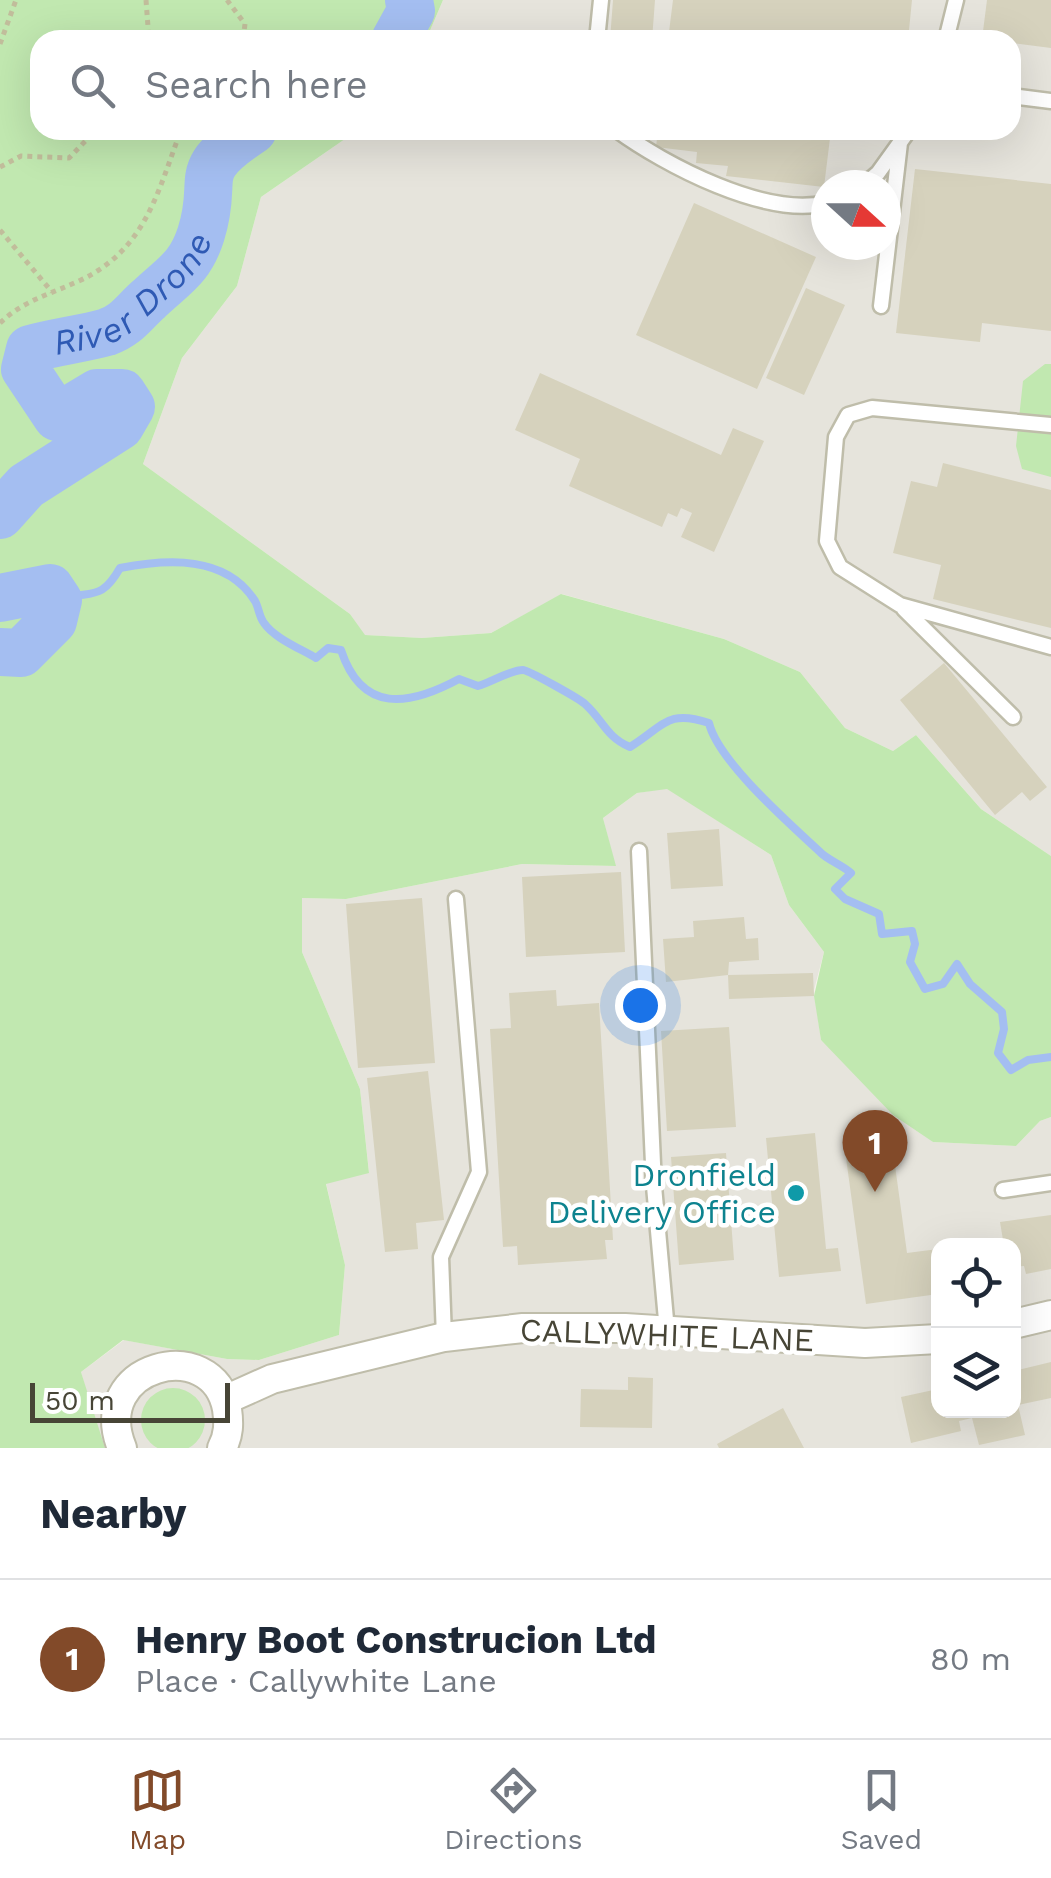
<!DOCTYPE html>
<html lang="en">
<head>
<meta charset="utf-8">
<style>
	body { margin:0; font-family:"Work Sans",sans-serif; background:#f6f6f7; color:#1f2937 }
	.controls { position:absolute; right:30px; bottom:30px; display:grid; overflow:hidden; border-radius:20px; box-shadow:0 10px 40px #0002 }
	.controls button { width:90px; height:90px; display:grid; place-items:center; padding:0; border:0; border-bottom:2px solid #e0e1e3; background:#fff; color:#1f2937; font:50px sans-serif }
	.compass { position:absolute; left:811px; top:170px; width:90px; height:90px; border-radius:50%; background:#fff; box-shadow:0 10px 40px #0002; rotate:111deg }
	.scale { position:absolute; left:30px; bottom:25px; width:200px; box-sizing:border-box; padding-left:10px; border:5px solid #474536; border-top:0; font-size:28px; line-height:35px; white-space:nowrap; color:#474536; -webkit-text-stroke:8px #fff; paint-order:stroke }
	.you { position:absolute; left:640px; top:1005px; width:35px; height:35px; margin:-25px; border:8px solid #fff; border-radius:50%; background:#1a73e8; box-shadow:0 0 0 15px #1a73e833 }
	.badge { display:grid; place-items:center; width:65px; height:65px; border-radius:50%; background:#824a29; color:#fff; font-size:32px; font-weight:700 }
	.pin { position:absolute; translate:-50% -82px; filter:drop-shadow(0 2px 5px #0008) }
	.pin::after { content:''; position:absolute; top:52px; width:35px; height:30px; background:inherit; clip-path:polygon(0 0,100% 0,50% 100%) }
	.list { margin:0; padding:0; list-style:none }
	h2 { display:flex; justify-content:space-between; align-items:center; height:130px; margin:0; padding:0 40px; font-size:42px }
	h2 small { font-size:32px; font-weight:400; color:#747a83 }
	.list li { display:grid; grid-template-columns:65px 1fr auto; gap:30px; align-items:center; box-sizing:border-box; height:160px; padding:0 40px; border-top:2px solid #e0e1e3 }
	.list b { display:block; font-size:38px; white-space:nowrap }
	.list p { margin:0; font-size:32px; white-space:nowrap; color:#747a83 }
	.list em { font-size:32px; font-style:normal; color:#747a83 }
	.icon { flex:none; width:55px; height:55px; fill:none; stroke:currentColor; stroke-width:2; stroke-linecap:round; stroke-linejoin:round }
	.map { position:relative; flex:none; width:1051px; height:1448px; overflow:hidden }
	.search { position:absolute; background:#fff; box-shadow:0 10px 40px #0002; left:30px; right:30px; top:30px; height:110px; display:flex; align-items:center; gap:25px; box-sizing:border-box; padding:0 35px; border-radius:30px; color:#747a83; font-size:38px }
	.sheet { height:290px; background:#fff }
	nav { display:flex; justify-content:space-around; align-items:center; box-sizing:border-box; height:140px; border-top:2px solid #e0e1e3; background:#fff; font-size:28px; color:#747a83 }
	nav a { display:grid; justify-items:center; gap:5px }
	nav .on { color:#824a29 }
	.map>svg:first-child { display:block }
</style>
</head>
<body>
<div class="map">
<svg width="1051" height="1448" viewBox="0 0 1051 1448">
	<rect width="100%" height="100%" fill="#f4f3e8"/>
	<path fill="#e6e4dc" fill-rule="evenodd" d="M443 0H1051V856L981 809 916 735 893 751 845 728 800 672 724 639 562 594 491 633 422 638 364 635 350 614 143 464 182 358 237 286 261 197 358 130H1011V40H426ZM826 185H886V245H826Z
		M667 788 771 855 789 905 824 952 814 990 821 1040 933 1142 1016 1146 1040 1121 1051 1117V1448H102L81 1372 124 1340 227 1359 259 1360 339 1335 345 1265 326 1183 369 1172 360 1089 302 952V898L346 899 522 864 615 866 603 818 637 793ZM938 1246H1014V1410H938Z"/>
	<path fill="#c1e8b0" d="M0 0H443L426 40H40V130H358L261 197 237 286 182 358 143 464 350 614 365 635 422 638 491 633 561 594 724 639 800 672 845 728 893 751 916 735 981 809 1051 856V1117L1040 1121 1016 1146 933 1142 893 1115 821 1040 814 996 824 952 789 905 771 855 667 789 637 793 603 818 616 866 522 864 346 899 302 898V952L360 1089 369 1173 326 1184 345 1265 339 1335 259 1360 227 1359 123 1340 81 1372 105 1448H0Z
		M1045 364H1051V477L1022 469 1016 446 1023 381Z
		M141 1420a32 32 0 1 1 64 0a32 32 0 1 1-64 0Z"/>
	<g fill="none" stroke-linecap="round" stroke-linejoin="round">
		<path stroke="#a4bef1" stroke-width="8" d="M58 600C91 589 100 603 120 568 167 559 226 555 255 601 259 608 259 617 264 623 274 638 301 649 316 658L328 648 341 650C362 714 409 706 459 679L478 686C492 682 510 670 523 670 528 670 580 699 585 704 603 720 606 737 630 747 664 726 667 709 709 723 718 761 789 823 819 851 827 860 841 864 851 873L835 889 845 899 879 914 882 934 912 931 915 944 910 962 925 989 943 984 957 964 970 984 1002 1012 1004 1029 998 1053 1011 1070 1028 1060 1051 1057"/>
		<g stroke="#a4bef1" stroke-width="48">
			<path d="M395 40 411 11 409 0"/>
			<path id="s1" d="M0 515 26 486 120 426 131 407 122 393H97L57 417 25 369 30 349C55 342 82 339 107 332 127 325 134 312 149 299 173 276 190 269 201 234 220 174 187 174 253 130"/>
			<path d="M0 598 50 588 58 600 53 621 21 653 0 652"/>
		</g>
	</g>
	<path fill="#d6d2bd" d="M613 0H655L652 40H610Z
		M673 0H912L908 40H668Z
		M987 0H1051V48L982 39Z
		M658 130H831L824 187 726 176 728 166 696 163 697 152 656 147Z
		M915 169 1051 184V331L982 323 980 342 896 333Z
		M694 203 816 257 757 389 636 335Z
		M806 288 845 305 804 395 766 378Z
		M540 373 721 455 733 428 764 441 714 552 681 537 692 513 681 508 677 517 668 513 662 527 569 486 580 459 515 430Z
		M943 463 1051 490V628L933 599 941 565 893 553 911 481 937 487Z
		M944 663 1047 787 1030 801 1022 792 995 815 900 700Z
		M719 829 723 886 671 889 667 833Z
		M621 872 625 952 526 957 522 877Z
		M422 898 435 1063 358 1068 346 904Z
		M744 917 746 939 758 938 759 960 729 962 728 975 813 973 814 996 729 999 728 975 666 982 663 939 694 937 693 921Z
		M556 990 557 1006 599 1003 613 1240H605L607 1259 518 1265 517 1246 503 1247 490 1029 511 1028 509 993Z
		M729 1027 736 1127 667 1131 661 1031Z
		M428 1071 444 1220 416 1223 418 1249 385 1252 367 1078Z
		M890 1129 907 1253 938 1249V1294L866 1304 843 1136Z
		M815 1133 826 1249 838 1248 841 1271 779 1277 766 1138Z
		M726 1153 734 1260 679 1265 671 1157Z
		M1051 1215V1269L1026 1274 1024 1266 1014 1267V1246H977L1003 1240 1000 1222Z
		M1051 1362V1398L1018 1405 1025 1435 979 1445 972 1418 959 1421 961 1431 911 1443 901 1397 938 1389V1410H1014V1371Z
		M628 1377 653 1378 652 1428 580 1427 581 1389 628 1390Z
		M783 1408 804 1448H719L717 1444Z"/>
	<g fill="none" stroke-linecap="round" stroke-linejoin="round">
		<g stroke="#bfbdaa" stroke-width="19">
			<path id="lane" d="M597 40 601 0
				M946 40 956 0
				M1011 96 1051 101
				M617 130C665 165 766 218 826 203
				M864 185 878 173 909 130
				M881 306 900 143
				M1051 425 872 408 848 415 836 437 827 541 840 567 900 605 1051 647
				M904 609 1013 717
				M639 851 654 1186 667 1331
				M1003 1190 1051 1183
				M444 1337 441 1257 479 1172 456 899"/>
		</g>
		<g stroke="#bfbdaa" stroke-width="32">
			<path id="street" d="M1014 1324 1051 1315
				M225 1400 272 1379 444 1337 523 1328H625L865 1343 938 1339
				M122 1448C88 1365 213 1333 227 1409 229 1423 229 1435 222 1448"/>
		</g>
		<path stroke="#c1bd9b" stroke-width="5" stroke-dasharray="5 5" stroke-linecap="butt" d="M146 0 149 40
			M227 0 245 24 243 40
			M0 44 16 0
			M0 167 21 156 69 158 96 130
			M0 230 52 292
			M0 323C24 300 51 294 81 280 146 249 158 191 181 130"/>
		<use href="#lane" stroke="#fff" stroke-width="14"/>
		<use href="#street" stroke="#fff" stroke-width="28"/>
	</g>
	<circle fill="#0f9aa8" stroke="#fff" stroke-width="4" cx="796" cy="1193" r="10"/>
	<g text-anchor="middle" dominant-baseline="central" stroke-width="9" stroke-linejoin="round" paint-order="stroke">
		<g font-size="32" fill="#0d838f" stroke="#fff" text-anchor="end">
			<text x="776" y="1175">Dronfield<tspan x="776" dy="37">Delivery Office</tspan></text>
		</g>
		<g font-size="32" fill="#474536" stroke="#fff">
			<text transform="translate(667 1335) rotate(2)">CALLYWHITE LANE</text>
		</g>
		<g font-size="35" font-style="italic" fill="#2f5ab4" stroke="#fff">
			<text stroke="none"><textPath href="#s1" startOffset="460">River Drone</textPath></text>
		</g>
	</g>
</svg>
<div class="controls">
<button><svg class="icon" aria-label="locate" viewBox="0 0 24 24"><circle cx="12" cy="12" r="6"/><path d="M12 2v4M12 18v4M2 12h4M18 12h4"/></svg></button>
<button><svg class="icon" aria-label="layers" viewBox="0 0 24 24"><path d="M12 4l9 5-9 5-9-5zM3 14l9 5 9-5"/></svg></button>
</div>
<svg class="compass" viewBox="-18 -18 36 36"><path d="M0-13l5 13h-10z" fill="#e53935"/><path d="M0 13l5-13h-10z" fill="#747a83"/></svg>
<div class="scale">50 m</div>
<div class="you"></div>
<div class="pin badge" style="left:875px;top:1192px">1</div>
<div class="search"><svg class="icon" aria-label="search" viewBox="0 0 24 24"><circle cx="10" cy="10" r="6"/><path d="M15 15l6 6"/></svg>Search here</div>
</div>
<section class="sheet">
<h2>Nearby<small></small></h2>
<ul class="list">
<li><span class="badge">1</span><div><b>Henry Boot Construcion Ltd</b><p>Place · Callywhite Lane</p></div><em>80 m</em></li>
</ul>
</section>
<nav>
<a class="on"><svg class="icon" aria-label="map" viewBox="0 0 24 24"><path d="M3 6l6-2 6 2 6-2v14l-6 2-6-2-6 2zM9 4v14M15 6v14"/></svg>Map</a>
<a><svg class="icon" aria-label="directions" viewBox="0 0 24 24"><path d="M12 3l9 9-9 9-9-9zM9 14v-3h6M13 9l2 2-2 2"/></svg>Directions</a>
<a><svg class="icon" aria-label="saved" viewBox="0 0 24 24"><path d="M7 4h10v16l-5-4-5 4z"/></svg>Saved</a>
</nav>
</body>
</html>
